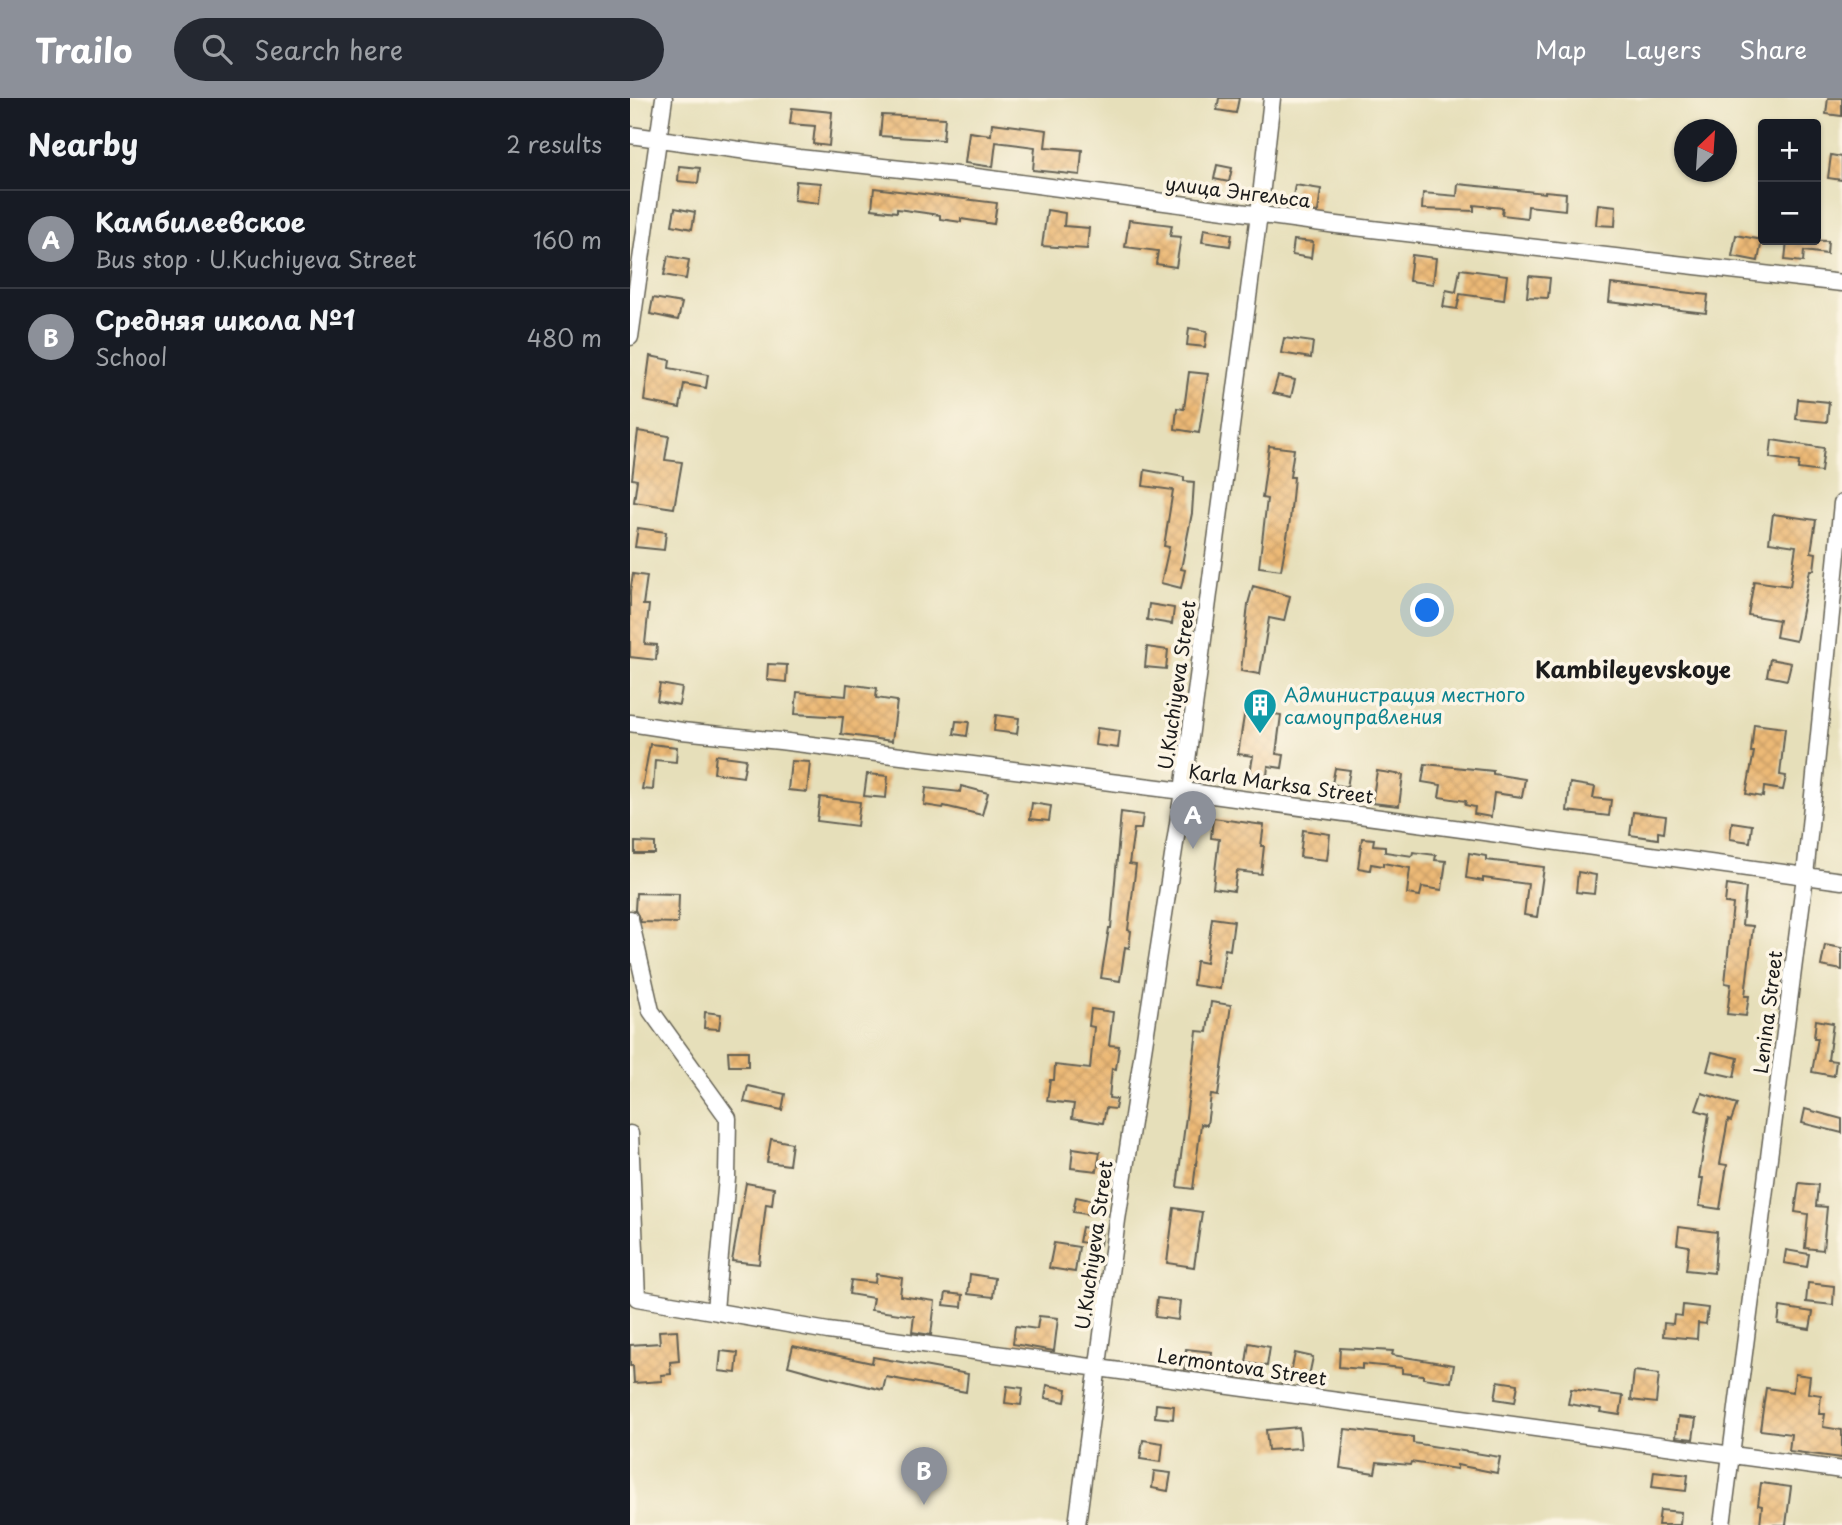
<!DOCTYPE html>
<html lang="en">
<head>
<meta charset="utf-8">
<style>
	body { margin:0; font-family:"Playpen Sans",sans-serif; background:#242831; color:#f1f3f6 }
	.controls { position:absolute; right:21px; top:21px; display:grid; overflow:hidden; border-radius:7px; box-shadow:0 2px 5px #0004 }
	.controls button { width:63px; height:63px; display:grid; place-items:center; padding:0; border:0; border-bottom:2px solid #363941; background:#171b24; color:#f1f3f6; font:35px sans-serif }
	.compass { position:absolute; left:1044px; top:21px; width:63px; height:63px; border-radius:50%; background:#171b24; box-shadow:0 2px 5px #0004; rotate:25deg }
	.you { position:absolute; left:798px; top:513px; width:24px; height:24px; margin:-18px; border:5px solid #fff; border-radius:50%; background:#1a73e8; box-shadow:0 0 0 10px #1a73e833 }
	.badge { display:grid; place-items:center; width:46px; height:46px; border-radius:50%; background:#8c9099; color:#fff; font-size:23px; font-weight:700 }
	.pin { position:absolute; translate:-50% -58px; filter:drop-shadow(0 2px 4px #0008) }
	.pin::after { content:''; position:absolute; top:37px; width:24px; height:21px; background:inherit; clip-path:polygon(0 0,100% 0,50% 100%) }
	.list { margin:0; padding:0; list-style:none }
	h2 { display:flex; justify-content:space-between; align-items:center; height:91px; margin:0; padding:0 28px; font-size:30px }
	h2 small { font-size:23px; font-weight:400; color:#9ea1a6 }
	.list li { display:grid; grid-template-columns:46px 1fr auto; gap:21px; align-items:center; box-sizing:border-box; height:98px; padding:0 28px; border-top:2px solid #363941 }
	.list b { display:block; font-size:26px; white-space:nowrap }
	.list p { margin:0; font-size:23px; white-space:nowrap; color:#9ea1a6 }
	.list em { font-size:23px; font-style:normal; color:#9ea1a6 }
	.icon { flex:none; width:38px; height:38px; fill:none; stroke:currentColor; stroke-width:2; stroke-linecap:round; stroke-linejoin:round }
	.map { position:relative; flex:none; width:1212px; height:1427px; overflow:hidden }
	header { display:flex; align-items:center; gap:42px; box-sizing:border-box; height:98px; padding:0 35px; background:#8c9099; color:#fff }
	header strong { font-size:33px }
	nav { display:flex; gap:38px; margin-inline-start:auto; font-size:24px }
	.search { width:490px; height:63px; background:#242831; display:flex; align-items:center; gap:18px; box-sizing:border-box; padding:0 24px; border-radius:38px; color:#9ea1a6; font-size:26px }
	main { display:flex }
	aside { flex:1; background:#171b24 }
	.map>svg:first-child { display:block }
</style>
</head>
<body>
<header>
<strong>Trailo</strong>
<div class="search"><svg class="icon" aria-label="search" viewBox="0 0 24 24"><circle cx="10" cy="10" r="6"/><path d="M15 15l6 6"/></svg>Search here</div>
<nav><a>Map</a><a>Layers</a><a>Share</a></nav>
</header>
<main>
<aside>
<h2>Nearby<small>2 results</small></h2>
<ul class="list">
<li><span class="badge">A</span><div><b>Камбилеевское</b><p>Bus stop · U.Kuchiyeva Street</p></div><em>160 m</em></li>
<li><span class="badge">B</span><div><b>Средняя школа №1</b><p>School</p></div><em>480 m</em></li>
</ul>
</aside>
<div class="map">
<svg width="1212" height="1427" viewBox="0 0 1212 1427">
	<defs>
		<pattern id="building-cross-hatch" width="8" height="8" patternUnits="userSpaceOnUse" patternTransform="scale(1.75)"><rect width="8" height="8" fill="#ecb976"/><path d="M0 0l8 8M0 8l8-8" fill="none" stroke="#ca9e66"/></pattern>
	</defs>
	<rect width="100%" height="100%" fill="#fcf5e5"/>
	<filter id="ink" filterUnits="userSpaceOnUse"><feTurbulence type="fractalNoise" baseFrequency=".0143" numOctaves="2"/><feDisplacementMap in="SourceGraphic" scale="14" xChannelSelector="R" yChannelSelector="G"/><feConvolveMatrix kernelMatrix="1 2 1 2 8 2 1 2 1" color-interpolation-filters="sRGB"/></filter>
	<filter id="wash" filterUnits="userSpaceOnUse"><feTurbulence type="fractalNoise" baseFrequency=".00686" numOctaves="4" result="noise"/><feDisplacementMap in="SourceGraphic" scale="28" xChannelSelector="R" yChannelSelector="G"/><feGaussianBlur stdDeviation="1.57" result="paint"/><feColorMatrix in="noise" values="0 0 0 0 0 0 0 0 0 0 0 0 0 0 0 0 0 1.4 0 .05"/><feComposite in="paint" operator="in"/></filter>
	<g filter="url(#wash)">
		<rect width="100%" height="100%" fill="#e6dfba"/>
		<g id="blocks">
			<path fill="url(#building-cross-hatch)" d="M589 0H609L606 15 587 12Z
				M1198 0H1212V18L1196 16Z
				M162 10 202 14 199 48 183 46 185 28 160 26Z
				M252 17 315 20 313 42 250 38Z
				M362 25 417 32 415 49 452 52 450 77 403 72 405 49 366 44 363 69 335 65 339 34 361 37Z
				M1201 57 1212 59V82L1198 80Z
				M587 67 602 70 599 84 584 81Z
				M49 68 70 70 68 85 48 83Z
				M166 83 191 85 189 105 164 102Z
				M828 86 915 95V93L936 95 935 112 898 108 897 120 872 117 873 110 844 107V113L792 111 793 95 827 98Z
				M665 87 691 91 688 114 661 110Z
				M244 90 367 105 364 126 331 121V124L310 121V117L267 111V114L242 111Z
				M968 106 986 108 985 128 966 127Z
				M45 110 65 114 62 131 42 127Z
				M417 112 435 115 434 128 459 130 457 151 412 148Z
				M499 122 542 127 540 138 551 139 546 169 526 166 528 153 495 149Z
				M574 131 602 136 600 148 572 144Z
				M1106 137 1132 142 1128 163 1102 158Z
				M664 142 683 144 681 160 662 157Z
				M1157 142 1198 143 1197 156 1174 153 1173 164 1155 162Z
				M782 157 806 160 803 186 779 183Z
				M38 158 59 162 56 181 34 177Z
				M830 171 877 177 874 202 830 196 827 211 813 209 816 192 826 194Z
				M899 178 920 180 918 200 897 199Z
				M981 186 1078 197 1076 215 979 204Z
				M23 200 52 205 48 222 20 216Z
				M559 230 577 233 575 249 557 247Z
				M654 240 683 244 681 260 651 255Z
				M20 258 40 262 39 270 78 277 76 290 54 286 50 310 14 303Z
				M559 274 578 276 569 335 545 331 547 310 554 311Z
				M648 278 665 282 661 299 643 295Z
				M1168 301 1199 304 1197 324 1166 321Z
				M8 333 39 338 35 362 52 364 44 410 4 404 7 382 2 381Z
				M1142 342 1194 350 1191 374 1168 371 1169 364 1140 360Z
				M639 348 664 351 660 379H664L660 422 651 472 629 469 637 401 632 400Z
				M515 372 554 379V383L564 384 562 415 551 471 555 472 551 490 531 485 539 449 534 448 543 392 513 388Z
				M1143 416 1186 422 1181 454 1186 455 1184 472H1180L1166 543 1146 539 1149 522 1118 517 1124 483 1160 488 1166 448 1139 444Z
				M8 430 36 434 34 452 5 449Z
				M3 476 17 478 13 507H19L15 546 27 547 26 562 0 559V494Z
				M623 488 660 498 654 523 639 520 630 576 611 573 618 506Z
				M519 506 544 510 542 526 517 522Z
				M517 549 538 552 536 571 515 569Z
				M1140 561 1161 565 1157 582 1137 578Z
				M138 566 157 567 156 584 137 582Z
				M30 586 52 590 49 607 27 603Z
				M217 586 247 590 246 600 267 603 262 643 211 636 213 619 165 616 167 594 216 598Z
				M615 612 651 617 646 656 654 657 652 670 638 668 637 678 620 675 623 658 608 656Z
				M366 617 389 620 387 636 364 633Z
				M326 623 339 624 337 638 324 636Z
				M1124 626 1155 630 1150 677 1156 678 1153 692 1134 689 1133 699 1116 696 1124 654H1121Z
				M467 630 490 633 488 650 465 647Z
				M20 646 47 649 46 664 25 662 23 692 12 691Z
				M86 657 116 661 113 679 84 675Z
				M161 663 180 664 177 694 158 692Z
				M795 666 863 673V676L895 681 892 699 864 695 861 719 844 716 845 709 835 707 836 703 809 699 811 687 792 684Z
				M705 670 720 672 717 689 702 686Z
				M747 673 773 677 769 708 742 705Z
				M237 676 258 678 256 700 234 698Z
				M940 685 965 689 963 700 981 702 979 718 937 713Z
				M331 688 358 695 352 717 314 708 313 710 294 707 296 690 330 694Z
				M190 699 230 704 227 728 187 723Z
				M402 705 421 708 419 723 400 721Z
				M491 714 513 717 511 731H504L499 766 506 767 498 832 501 833 499 850 495 849 490 883 471 880 479 830H481Z
				M1003 714 1036 718 1034 735 1028 734V741L1000 737Z
				M583 720 634 727 631 748H634L631 776 607 773 604 793 583 790 589 741 581 740Z
				M1102 724 1122 727 1120 744 1100 741Z
				M673 732 700 736 697 762 670 759Z
				M732 740 744 741 743 747 755 748V754L782 758 783 754 806 757 805 762 816 763 812 792 792 789 790 798 777 796 780 770 753 765V768L741 766 740 772 728 770Z
				M5 744 25 745V756H5Z
				M839 755 856 758V762L914 769 907 819 894 817 898 786 853 780V783L836 780Z
				M948 774 966 777 964 796 946 794Z
				M1097 787 1116 790 1112 827 1123 828 1115 898H1119L1116 918 1097 916 1101 886 1095 885 1103 806 1095 805Z
				M6 795 49 796 48 825 11 824 5 812Z
				M582 820 604 823 600 852 595 851 590 891 563 887 566 863 576 865Z
				M1195 847 1212 850V872L1191 868Z
				M581 904 601 907 588 998 581 997 577 1027 571 1026 563 1091 547 1089 567 933 577 934Z
				M461 911 483 914 479 947 489 948 486 971 482 970 479 1000 487 1001 485 1011 476 1010 473 1025 442 1020 444 1006 417 1003 420 982H424L425 967 460 971 464 929 459 928Z
				M75 914 91 916 89 931 74 930Z
				M1186 922 1203 925 1198 962 1206 963 1204 978 1182 974 1188 940H1184Z
				M98 953H118V968H99Z
				M1082 954 1108 960 1104 979 1077 973Z
				M118 988 155 996 152 1012 114 1004Z
				M1072 995 1107 1006 1101 1023 1098 1022 1090 1066 1097 1067 1090 1111 1069 1108 1073 1080H1069L1079 1016 1066 1012Z
				M1175 1011 1212 1021V1035L1172 1025Z
				M141 1041 162 1045 159 1067 137 1064Z
				M443 1050 470 1054 467 1073 441 1070Z
				M116 1085 144 1090 142 1107 136 1106 129 1166 102 1163Z
				M1169 1085 1188 1087 1186 1108 1197 1109 1193 1152 1175 1150 1178 1116 1165 1114Z
				M446 1099 465 1103 463 1117 443 1114Z
				M544 1110 572 1114 564 1169 537 1165Z
				M452 1129 472 1132 470 1147 449 1144Z
				M1049 1129 1087 1134 1084 1175 1056 1172 1059 1148 1047 1146Z
				M424 1145 449 1149 445 1174 419 1170Z
				M1156 1152 1179 1156 1177 1169 1154 1165Z
				M246 1176 272 1180 270 1198 305 1203 301 1237 282 1234 284 1218 241 1212 243 1200 219 1196 221 1182 245 1185Z
				M340 1176 365 1180 363 1199 338 1196Z
				M1178 1185 1204 1188 1203 1207 1176 1204Z
				M316 1195 333 1197 332 1209 314 1207Z
				M527 1200 550 1203 548 1222 525 1219Z
				M1053 1207 1078 1210 1076 1226 1068 1225 1067 1241 1033 1238 1034 1225 1043 1226 1044 1217 1052 1218Z
				M1150 1209 1183 1214 1180 1231 1148 1226Z
				M409 1218 428 1220 424 1253 383 1246 385 1228 407 1231Z
				M47 1232 49 1263 40 1264 41 1276 31 1277 32 1283 4 1285 3 1268H0V1247L30 1245 29 1233Z
				M619 1245 640 1249 637 1268 616 1265Z
				M163 1248 242 1265 243 1259 338 1276 336 1294 256 1279 253 1292 194 1278 158 1268Z
				M710 1250 763 1253 762 1257 824 1267 821 1284 793 1280V1277L772 1275V1270L732 1266V1271L709 1269Z
				M556 1251 582 1254 580 1273 554 1271Z
				M91 1253 108 1255 106 1275 89 1273Z
				M665 1255 683 1259 679 1278 661 1274Z
				M1004 1273 1029 1276 1026 1305 1001 1302Z
				M1165 1276 1180 1278 1178 1295 1191 1297 1189 1316H1195L1193 1329 1212 1332V1360L1159 1353 1161 1336 1130 1332 1136 1290 1163 1294Z
				M868 1283 888 1286 885 1304 865 1301Z
				M417 1287 437 1291 435 1304 415 1300Z
				M377 1288 393 1290 391 1307 375 1305Z
				M941 1291 993 1298 990 1317 970 1314 971 1311 938 1306Z
				M526 1306 544 1308 543 1321 525 1319Z
				M1048 1319 1066 1321 1063 1341 1046 1339Z
				M669 1329 671 1350 638 1352 636 1332Z
				M715 1331 783 1339V1345L870 1359 867 1375 827 1367V1371L781 1364 780 1367 747 1364 745 1375 710 1370Z
				M513 1342 533 1345 531 1364 510 1361Z
				M524 1373 541 1375 538 1393 522 1390Z
				M1024 1373 1058 1377 1056 1393 1022 1389Z
				M1131 1385 1161 1389 1156 1427H1130L1132 1408 1128 1407Z
				M1030 1412 1051 1414 1050 1427H1028Z"/>
		</g>
	</g>
	<g filter="url(#ink)">
		<use href="#blocks" fill-opacity="0" stroke="#636053" stroke-width="2"/>
		<g fill="none" stroke-linecap="round" stroke-linejoin="round">
			<g stroke="#636053" stroke-width="19">
				<path id="minor" d="M0 37 169 60 346 79 707 127 1212 185
					M0 239 34 0
					M0 625 52 633 150 643 553 693 1212 783
					M0 821 21 913 98 1020 97 1080 85 1212
					M0 1036 7 1200 198 1233 1212 1372
					M447 1427 487 1122 553 693 629 116 642 0
					M1092 1427 1175 778 1212 405"/>
			</g>
			<use href="#minor" stroke="#fff" stroke-width="16"/>
		</g>
	</g>
	<defs>
		<g id="building-pin" transform="scale(1.75)"><path d="M0 17L-7.5 6A9.5 9.5 0 1 1 7.5 6Z" fill="#0f9aa8" stroke="#fcf5e5"/><path d="M-4-6H4V6H1V3H-1V6H-4ZM-2.5-4.3h1.7v1.8h-1.7ZM.8-4.3h1.7v1.8H.8ZM-2.5-1h1.7V.8h-1.7ZM.8-1h1.7V.8H.8Z" fill="#fff"/></g>
	</defs>
	<g fill-rule="evenodd">
		<use href="#building-pin" x="630" y="607"/>
	</g>
	<g text-anchor="middle" dominant-baseline="central" stroke-width="7" stroke-linejoin="round" paint-order="stroke">
		<g font-size="19" fill="#1c1c1c" stroke="#fcf5e5">
			<text transform="translate(608 93) rotate(7)">улица Энгельса</text>
			<text transform="translate(546 587) rotate(-82)">U.Kuchiyeva Street</text>
			<text transform="translate(651 685) rotate(8)">Karla Marksa Street</text>
			<text transform="translate(1137 914) rotate(-83)">Lenina Street</text>
			<text transform="translate(463 1147) rotate(-82)">U.Kuchiyeva Street</text>
			<text transform="translate(612 1268) rotate(8)">Lermontova Street</text>
		</g>
		<g font-size="19" fill="#0d838f" stroke="#fcf5e5" text-anchor="start">
			<text x="654" y="596">Администрация местного<tspan x="654" dy="22">самоуправления</tspan></text>
		</g>
		<g font-size="23" font-weight="bold" fill="#1c1c1c" stroke="#fcf5e5">
			<text x="1003" y="570">Kambileyevskoye</text>
		</g>
	</g>
</svg>
<div class="controls">
<button>+</button>
<button>−</button>
</div>
<svg class="compass" viewBox="-18 -18 36 36"><path d="M0-13l5 13h-10z" fill="#e53935"/><path d="M0 13l5-13h-10z" fill="#9ea1a6"/></svg>
<div class="you"></div>
<div class="pin badge" style="left:563px;top:751px">A</div>
<div class="pin badge" style="left:294px;top:1407px">B</div>
</div>
</main>
</body>
</html>
